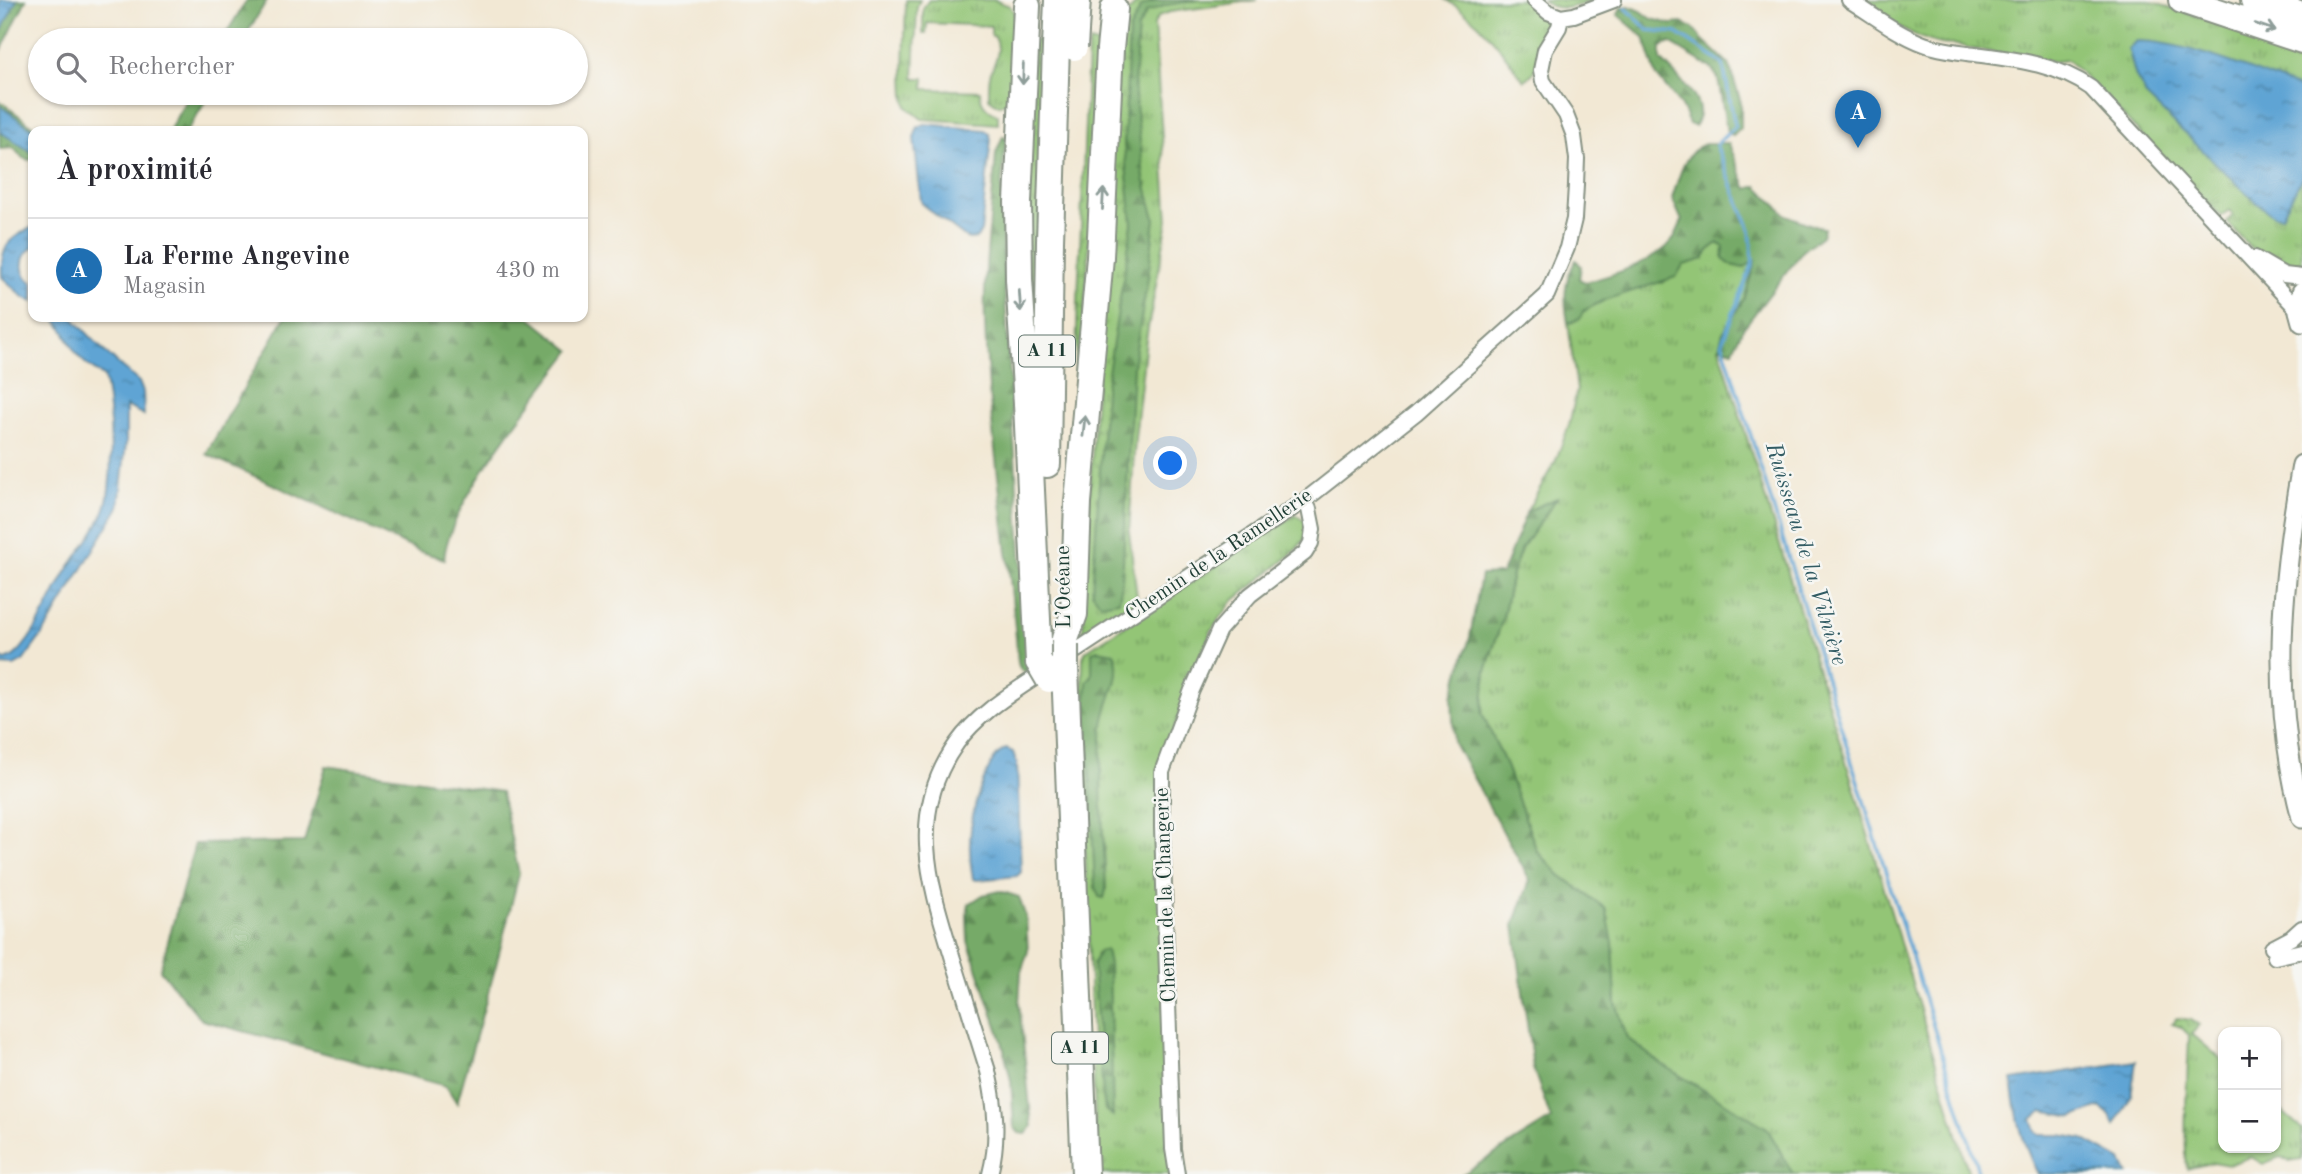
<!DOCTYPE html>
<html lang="fr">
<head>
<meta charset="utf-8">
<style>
	body { margin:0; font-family:"Old Standard TT",serif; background:#f2f2f3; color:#2b2b33 }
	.controls { position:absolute; right:21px; bottom:21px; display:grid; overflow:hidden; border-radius:14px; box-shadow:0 2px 5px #0004 }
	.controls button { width:63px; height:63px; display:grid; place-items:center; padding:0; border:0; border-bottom:2px solid #e1e1e2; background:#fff; color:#2b2b33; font:35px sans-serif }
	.you { position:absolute; left:1171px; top:464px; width:24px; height:24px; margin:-18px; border:5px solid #fff; border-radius:50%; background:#1a73e8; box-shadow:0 0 0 10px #1a73e833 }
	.badge { display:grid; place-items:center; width:46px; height:46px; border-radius:50%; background:#1f6fb2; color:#fff; font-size:23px; font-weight:700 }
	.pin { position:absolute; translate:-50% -58px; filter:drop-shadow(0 2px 4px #0008) }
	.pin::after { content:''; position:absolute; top:37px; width:24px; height:21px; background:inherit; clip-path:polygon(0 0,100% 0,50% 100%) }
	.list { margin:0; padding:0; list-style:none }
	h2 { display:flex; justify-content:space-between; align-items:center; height:91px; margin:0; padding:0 28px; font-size:30px }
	h2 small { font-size:23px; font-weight:400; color:#7c7c81 }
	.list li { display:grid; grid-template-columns:46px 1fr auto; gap:21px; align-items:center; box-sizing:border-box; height:105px; padding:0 28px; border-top:2px solid #e1e1e2 }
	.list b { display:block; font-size:26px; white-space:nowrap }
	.list p { margin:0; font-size:23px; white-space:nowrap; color:#7c7c81 }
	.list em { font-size:23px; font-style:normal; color:#7c7c81 }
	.icon { flex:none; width:38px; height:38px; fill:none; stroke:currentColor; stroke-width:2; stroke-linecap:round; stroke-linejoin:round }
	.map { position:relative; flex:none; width:2302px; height:1174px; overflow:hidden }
	.search { position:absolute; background:#fff; box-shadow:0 2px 5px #0004; left:28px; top:28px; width:560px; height:77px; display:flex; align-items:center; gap:18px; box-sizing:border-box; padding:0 24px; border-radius:38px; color:#7c7c81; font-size:26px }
	.panel { position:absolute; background:#fff; box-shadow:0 2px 5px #0004; left:28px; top:126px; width:560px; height:196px; border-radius:14px }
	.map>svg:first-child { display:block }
</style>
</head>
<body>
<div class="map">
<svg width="2302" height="1174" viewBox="0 0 2302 1174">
	<defs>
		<pattern id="grass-tufts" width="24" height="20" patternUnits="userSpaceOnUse" patternTransform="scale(1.75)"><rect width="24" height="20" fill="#93c576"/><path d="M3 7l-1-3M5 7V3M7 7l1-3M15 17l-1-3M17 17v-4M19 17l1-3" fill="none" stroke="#77a162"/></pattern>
		<pattern id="forest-firs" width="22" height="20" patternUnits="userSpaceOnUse" patternTransform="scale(1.75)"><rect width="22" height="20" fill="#76aa67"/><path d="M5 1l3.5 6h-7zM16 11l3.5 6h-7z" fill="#608c56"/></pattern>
		<pattern id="water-ripples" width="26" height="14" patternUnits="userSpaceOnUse" patternTransform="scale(1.75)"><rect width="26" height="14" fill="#5ea4d4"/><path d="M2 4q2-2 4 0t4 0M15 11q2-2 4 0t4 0" fill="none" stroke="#4d87ad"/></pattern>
	</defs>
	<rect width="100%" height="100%" fill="#f6f6f2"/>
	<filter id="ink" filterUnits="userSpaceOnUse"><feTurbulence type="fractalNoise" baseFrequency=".0143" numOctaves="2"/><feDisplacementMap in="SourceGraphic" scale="14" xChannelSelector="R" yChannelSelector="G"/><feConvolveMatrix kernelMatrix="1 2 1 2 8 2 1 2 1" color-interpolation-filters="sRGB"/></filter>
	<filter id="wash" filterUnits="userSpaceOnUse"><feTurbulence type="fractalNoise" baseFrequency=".00686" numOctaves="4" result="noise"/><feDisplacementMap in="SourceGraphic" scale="28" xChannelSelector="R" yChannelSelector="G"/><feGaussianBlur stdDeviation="1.57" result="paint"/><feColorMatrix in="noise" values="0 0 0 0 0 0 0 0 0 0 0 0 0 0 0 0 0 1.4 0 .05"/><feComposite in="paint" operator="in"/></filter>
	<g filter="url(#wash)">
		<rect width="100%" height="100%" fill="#f2e8d4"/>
		<path fill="url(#grass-tufts)" stroke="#598155" stroke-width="2" d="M906 0H920L917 6 914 78H924V89L980 91C980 104 987 110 998 115V124L922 119 907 107 905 98 904 72Z
			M929 0H994L1010 6 1015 14 1011 89 1006 102 999 105 989 98C989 91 988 77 992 70 996 59 1002 48 994 36H991V26L927 23 926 34H923V8Z
			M1140 0H1257L1170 12 1159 16 1154 24 1168 220 1146 339 1135 438 1129 532 1138 605 1083 639V604L1118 29 1127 13Z
			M1446 0H1526C1533 12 1548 17 1549 32L1533 73 1524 81C1501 49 1481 20 1446 0Z
			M1542 0H1595C1577 6 1558 14 1542 0Z
			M1856 0H2146L2302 50V263H2293L2282 259 2278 266 2251 248 2227 222 2233 214 2229 210 2221 216 2068 60 2050 62 1968 48C1958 43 1951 46 1940 44 1913 38 1880 15 1856 0Z
			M1041 39V45H1044L1035 435 1026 324 1032 41Z
			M1090 42 1104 46 1075 440 1077 325 1088 48Z
			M1718 243 1756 260 1745 297 1723 333 1719 347 1855 791 1969 1174H1793L1706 1092 1661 1064 1627 1038 1616 1003 1613 943 1606 909 1560 875 1537 851 1482 713 1486 671 1503 617 1512 574 1521 549 1556 499 1527 511 1556 460 1569 425 1577 390 1568 323 1573 322C1594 298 1627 292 1656 282L1663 283 1683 265 1704 259 1710 249Z
			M1295 515 1304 520 1306 527 1304 540 1293 553 1232 602 1211 631 1159 768 1175 1174H1097L1081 739 1083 657 1086 651Z
			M2176 1018 2191 1020 2199 1025 2192 1034 2223 1061V1148H2276V1106L2302 1129V1159L2289 1161 2280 1157 2263 1164 2251 1157 2228 1165 2214 1162 2187 1169C2183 1124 2188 1079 2189 1035L2181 1027 2172 1024Z"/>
		<path fill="url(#forest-firs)" stroke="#4a744e" stroke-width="2" d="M0 0H26L0 53Z
			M247 0H267L243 40H222Z
			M1156 0H1199L1167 5 1147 12 1138 28 1134 86 1144 178 1155 219 1148 278 1133 366 1122 582 1119 601 1101 604 1092 592 1105 391 1132 224 1124 146 1129 31 1141 7Z
			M1629 6 1641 11 1652 19 1671 24 1683 23 1693 28 1702 39 1729 64 1741 103V127L1733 135 1727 132 1718 78 1711 68 1670 43 1661 47V60C1675 76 1713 103 1694 126L1689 124 1681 106 1656 75 1644 37 1618 15 1621 7Z
			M190 93H211L187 131H169Z
			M0 101 39 131H33V160C23 161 20 156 14 148L0 149Z
			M1003 136 1006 137 1002 182V248L1028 665 1027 671 1023 672 1020 669 1018 663C1010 550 989 437 985 323 983 267 992 210 996 153Z
			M1705 144H1729L1747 189 1757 186 1786 215 1817 227 1824 228 1822 236 1803 251 1742 330 1733 350 1719 347 1723 333 1745 297 1755 261 1743 268 1731 265 1723 259 1724 247 1718 243 1710 249 1704 259 1683 265 1676 277 1605 300 1583 311 1580 319 1568 323C1564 300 1563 281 1576 260L1581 266 1579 279 1585 282C1608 277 1657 261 1672 241 1676 236 1679 227 1682 221L1672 198C1679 179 1683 152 1705 144Z
			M285 317H529L571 351C534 401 450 499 444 559L419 551 206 454Z
			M1557 498 1521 549 1512 574 1503 617 1486 671 1482 713 1505 763 1537 851 1560 875 1606 909 1613 943 1616 1003 1627 1038 1661 1064 1767 1128 1793 1174H1463L1551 1119 1533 1068 1514 925 1530 880 1454 743 1452 697 1470 637 1481 575 1502 574 1527 511Z
			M1098 650 1114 653C1125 677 1105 701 1103 726 1098 780 1104 836 1106 890L1104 898 1099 897 1095 887 1086 698 1087 682 1092 675V652Z
			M326 766 501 792 519 874 495 969 457 1103 446 1086 202 1020 160 970 195 844 304 842Z
			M1000 891 1019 897 1026 918 1028 951 1021 972 1019 1003 1032 1127 1026 1134 1019 1133 1014 1127 1011 1081 1002 1041 968 941 967 915 969 904 983 895Z
			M1106 950 1109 964 1113 1116 1105 1110 1103 1095 1093 964 1099 951Z"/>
		<path fill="url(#water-ripples)" stroke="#3e7084" stroke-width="2" d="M0 0H17L0 34Z
			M2136 41C2185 41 2256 72 2302 89V177L2282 216 2274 215 2257 203 2146 96C2144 88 2141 86 2137 79 2134 75 2132 58 2128 49Z
			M0 106 35 131H33V153L0 132Z
			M925 124 985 130 989 133 991 139 981 231 977 238 970 239 966 238 923 205 921 201 914 138 918 127Z
			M33 227V247C19 257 19 274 33 283V302L23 297 2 277C0 247 7 239 33 227Z
			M53 317H72L104 351 139 382 143 392 144 415 126 406V443L119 507 45 631 23 661 14 666 0 665V657L5 660C15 658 22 648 28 640 43 619 53 596 65 574 78 552 99 530 106 505 114 476 111 406 104 377 93 369 81 362 74 350 67 339 64 326 53 317Z
			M1006 749 1013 752 1017 764 1021 872 1017 876 977 880 973 879C966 844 971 807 986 775 991 764 995 754 1006 749Z
			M2136 1061 2131 1096 2115 1125 2110 1115 2100 1107 2073 1117 2042 1111 2032 1119 2036 1132 2040 1135H2061L2083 1139 2121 1160 2128 1174H2038C2022 1145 2016 1113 2012 1080Z"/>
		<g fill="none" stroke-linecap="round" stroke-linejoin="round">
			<path stroke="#5ea4d4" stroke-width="3.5" d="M1626 8 1648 30 1677 33 1723 64 1735 126 1716 145 1750 230 1753 263 1722 342 1979 1174"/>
		</g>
	</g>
	<g filter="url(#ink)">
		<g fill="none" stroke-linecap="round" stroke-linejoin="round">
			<g stroke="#889284" stroke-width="18">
				<path id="street" d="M1534 0 1548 12 1561 17
					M1849 0C1873 15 1897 34 1924 44 1937 49 1953 51 1967 53 2010 59 2054 62 2091 88L2299 311
					M1561 17 1574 15 1614 0
					M2255 258 2284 275 2302 277
					M1065 658 1304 501 1416 413 1547 295 1567 248 1574 219 1576 185 1577 159 1574 136 1566 115 1543 81 1541 70 1545 50 1559 27 1561 17
					M2272 948 2291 938 2302 928
					M2275 957 2302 951
					M990 1174C999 1139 996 1107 988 1071 976 1034 965 996 953 959 930 884 906 814 957 743 980 711 1016 691 1048 669
					M1177 1174 1173 1149 1162 827V772L1192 690 1219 630 1250 595 1305 553 1311 543 1313 529 1309 509 1304 501"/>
			</g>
			<g stroke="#889284" stroke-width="23">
				<path id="secondary" d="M2302 292 2299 311 2302 322
					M2302 465C2281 584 2270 699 2302 818"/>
			</g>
			<g stroke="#889284" stroke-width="30">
				<path id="highway" d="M2182 0 2302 40
					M2254 0 2302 16
					M1027 6 1018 202 1019 279 1027 404 1039 662
					M1047 464 1050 241 1056 46
					M1065 639 1074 614 1078 502 1100 257 1110 49 1114 9
					M1065 668 1085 1174"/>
			</g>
			<use href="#street" stroke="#fff" stroke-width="14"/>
			<use href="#secondary" stroke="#fff" stroke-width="19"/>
			<use href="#highway" stroke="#fff" stroke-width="26"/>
			<g stroke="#889284" stroke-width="30" stroke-linecap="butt">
				<path id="highway-bridge" d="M1056 46 1058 0
					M1074 47 1077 0
					M1065 645V668
					M1039 662 1049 679"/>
			</g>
			<use href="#highway-bridge" stroke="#fff" stroke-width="26"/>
		</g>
		<defs><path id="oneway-shaft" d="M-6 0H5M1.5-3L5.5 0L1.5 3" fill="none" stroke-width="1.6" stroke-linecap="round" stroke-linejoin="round" transform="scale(1.75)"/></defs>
		<g stroke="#8f9e9a">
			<use href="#oneway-shaft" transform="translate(2265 27) rotate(19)"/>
			<use href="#oneway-shaft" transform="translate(1023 74) rotate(92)"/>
			<use href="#oneway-shaft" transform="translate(1103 199) rotate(-87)"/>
			<use href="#oneway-shaft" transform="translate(1020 301) rotate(86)"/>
			<use href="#oneway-shaft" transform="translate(1084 426) rotate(-84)"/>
		</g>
	</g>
	<g text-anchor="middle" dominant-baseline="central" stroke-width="5" stroke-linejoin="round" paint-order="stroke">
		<g fill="#f6f6f2" stroke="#60746d" stroke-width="2">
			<rect x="1019" y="335.5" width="56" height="31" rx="5"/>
			<rect x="1052" y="1032.5" width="56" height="31" rx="5"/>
		</g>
		<g font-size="19" font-weight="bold" fill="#1f3d34">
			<text x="1047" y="351">A 11</text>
			<text x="1080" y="1048">A 11</text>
		</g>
		<g font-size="21" fill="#1f3d34" stroke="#f6f6f2">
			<text transform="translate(1219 555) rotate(-34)">Chemin de la Ramellerie</text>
			<text transform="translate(1064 587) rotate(-91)">L’Océane</text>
			<text transform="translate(1166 895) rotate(-92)">Chemin de la Changerie</text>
		</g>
		<g font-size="23" font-style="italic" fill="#325c64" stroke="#f6f6f2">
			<text transform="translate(1806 554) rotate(73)">Ruisseau de la Vilnière</text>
		</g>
	</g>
</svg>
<div class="controls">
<button>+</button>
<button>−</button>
</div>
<div class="you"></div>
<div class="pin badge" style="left:1858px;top:148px">A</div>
<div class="search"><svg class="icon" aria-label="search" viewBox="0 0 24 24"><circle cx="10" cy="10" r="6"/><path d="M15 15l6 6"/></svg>Rechercher</div>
<section class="panel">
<h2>À proximité<small></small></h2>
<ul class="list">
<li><span class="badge">A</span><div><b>La Ferme Angevine</b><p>Magasin</p></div><em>430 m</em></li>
</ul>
</section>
</div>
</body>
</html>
